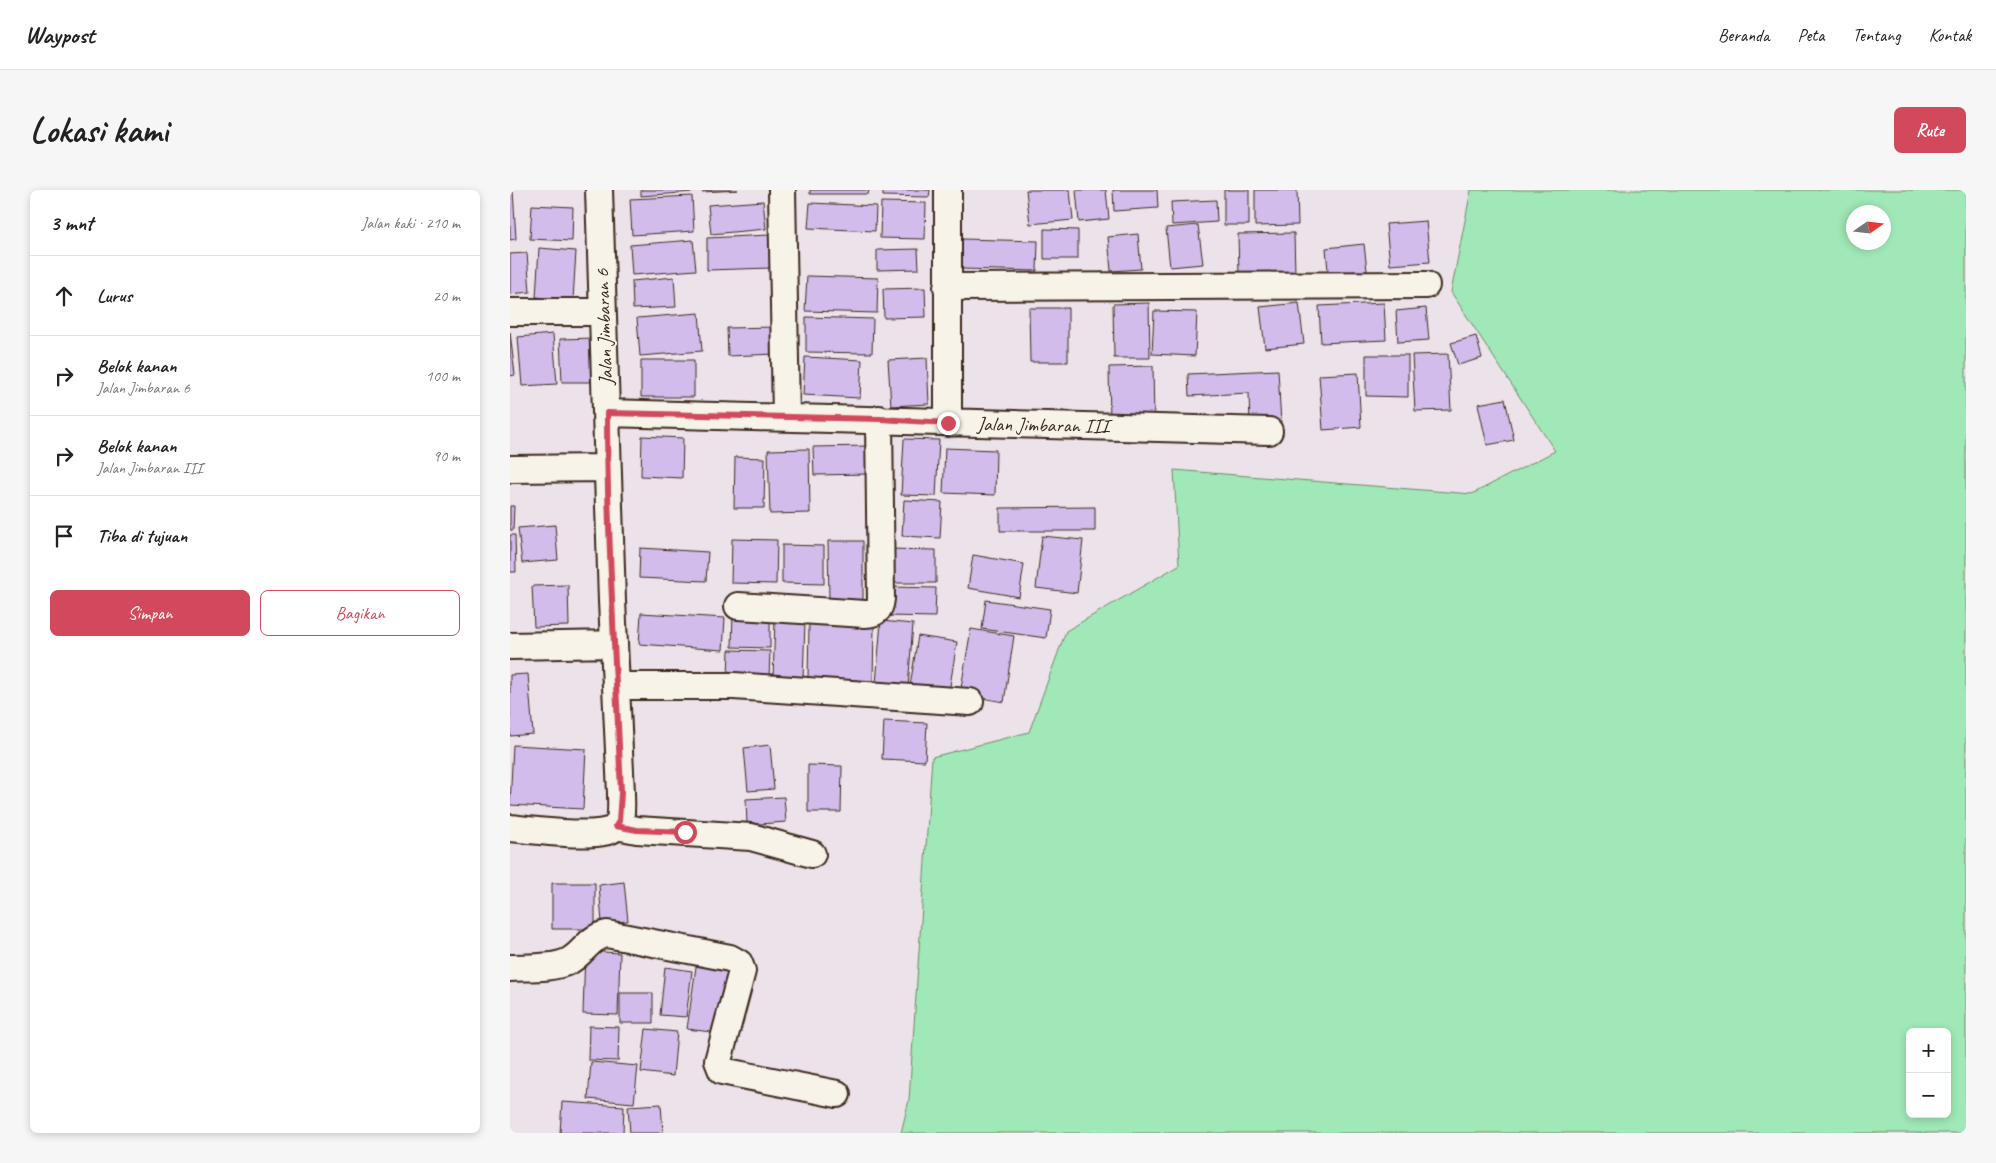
<!DOCTYPE html>
<html lang="id">
<head>
<meta charset="utf-8">
<style>
	body { margin:0; font-family:Caveat,sans-serif; background:#f6f6f6; color:#222 }
	.controls { position:absolute; right:15px; bottom:15px; display:grid; overflow:hidden; border-radius:8px; box-shadow:0 2px 8px #0003 }
	.controls button { width:45px; height:45px; display:grid; place-items:center; padding:0; border:0; border-bottom:1px solid #e0e0e0; background:#fff; color:#222; font:25px sans-serif }
	.compass { position:absolute; left:1336px; top:15px; width:45px; height:45px; border-radius:50%; background:#fff; box-shadow:0 2px 8px #0003; rotate:76deg }
	.stop { position:absolute; width:15px; height:15px; margin:-11px; border:4px solid #d1495b; border-radius:50%; background:#fff }
	.stop.end { background:#d1495b; border-color:#fff; box-shadow:0 1px 5px #0008 }
	.list { margin:0; padding:0; list-style:none }
	h2 { display:flex; justify-content:space-between; align-items:center; height:65px; margin:0; padding:0 20px; font-size:21px }
	h2 small { font-size:16px; font-weight:400; color:#767676 }
	.list li { display:grid; grid-template-columns:32px 1fr auto; gap:15px; align-items:center; box-sizing:border-box; height:80px; padding:0 20px; border-top:1px solid #e0e0e0 }
	.list b { display:block; font-size:19px; white-space:nowrap }
	.list p { margin:0; font-size:16px; white-space:nowrap; color:#767676 }
	.list em { font-size:16px; font-style:normal; color:#767676 }
	.actions { display:flex; gap:10px; padding:15px 20px }
	.actions a { flex:1; padding:11px 0; border:1px solid #d1495b; border-radius:8px; text-align:center; font-size:18px; color:#d1495b }
	.actions .main { background:#d1495b; color:#fff }
	.icon { flex:none; width:28px; height:28px; fill:none; stroke:currentColor; stroke-width:2; stroke-linecap:round; stroke-linejoin:round }
	.map { position:relative; flex:none; width:1456px; height:943px; overflow:hidden; border-radius:8px }
	header { display:flex; align-items:center; gap:30px; box-sizing:border-box; height:70px; padding:0 25px; background:#fff; border-bottom:1px solid #e0e0e0 }
	header strong { font-size:24px }
	nav { display:flex; gap:28px; margin-inline-start:auto; font-size:18px }
	.intro { display:flex; align-items:center; justify-content:space-between; box-sizing:border-box; height:120px; padding:0 30px }
	h1 { margin:0; font-size:35px }
	.button { padding:12px 22px; border-radius:8px; background:#d1495b; color:#fff; font-size:18px; font-weight:700 }
	main { display:flex; gap:30px; padding:0 30px }
	aside { flex:1; background:#fff; border-radius:8px; box-shadow:0 2px 8px #0003 }
	.map>svg:first-child { display:block }
</style>
</head>
<body>
<header>
<strong>Waypost</strong>
<nav><a>Beranda</a><a>Peta</a><a>Tentang</a><a>Kontak</a></nav>
</header>
<div class="intro"><h1>Lokasi kami</h1><a class="button">Rute</a></div>
<main>
<aside>
<h2>3 mnt<small>Jalan kaki · 210 m</small></h2>
<ul class="list">
<li><svg class="icon" aria-label="ahead" viewBox="0 0 24 24"><path d="M12 20V5M6 11l6-6 6 6"/></svg><div><b>Lurus</b></div><em>20 m</em></li>
<li><svg class="icon" aria-label="right" viewBox="0 0 24 24"><path d="M7 20v-9h11M14 6l5 5-5 5"/></svg><div><b>Belok kanan</b><p>Jalan Jimbaran 6</p></div><em>100 m</em></li>
<li><svg class="icon" aria-label="right" viewBox="0 0 24 24"><path d="M7 20v-9h11M14 6l5 5-5 5"/></svg><div><b>Belok kanan</b><p>Jalan Jimbaran III</p></div><em>90 m</em></li>
<li><svg class="icon" aria-label="arrive" viewBox="0 0 24 24"><path d="M6 21V4h12l-3 4 3 4H6"/></svg><div><b>Tiba di tujuan</b></div></li>
</ul>
<div class="actions"><a class="main">Simpan</a><a>Bagikan</a></div>
</aside>
<div class="map">
<svg width="1456" height="943" viewBox="0 0 1456 943">
	<rect width="100%" height="100%" fill="#ece2e9"/>
	<filter id="ink" filterUnits="userSpaceOnUse"><feTurbulence type="fractalNoise" baseFrequency=".02" numOctaves="2"/><feDisplacementMap in="SourceGraphic" scale="10" xChannelSelector="R" yChannelSelector="G"/><feConvolveMatrix kernelMatrix="1 2 1 2 8 2 1 2 1" color-interpolation-filters="sRGB"/></filter>
	<g filter="url(#ink)">
		<path fill="#a0e8b7" stroke="#6e896a" fill-rule="evenodd" d="M961 0H1456V943H391L399 910 422 567 519 542 556 441 669 375 664 280 962 304 1045 261 941 102ZM1344 22H1374V52H1344ZM1400 842H1437V924H1400Z"/>
		<path fill="#d1bcec" stroke="#3b2a1e" d="M0 0H3L6 49 0 50Z
			M131 0H183V2L131 6Z
			M192 0H228L192 2Z
			M300 0H359L358 4H300Z
			M373 0H420L419 7 373 6Z
			M516 0H560L563 30 520 34Z
			M566 0H596L599 29 569 32Z
			M603 0H647L648 18 604 21Z
			M714 0H739V35H714Z
			M745 0H787L788 35 745 36Z
			M182 6 184 41 122 45 120 9Z
			M706 10 707 32 662 35 661 12Z
			M253 11 256 39 201 44 198 15Z
			M371 12 416 13 415 49 370 48Z
			M300 13 366 16 365 41 298 38Z
			M22 15 63 17 62 51 20 49Z
			M916 31 920 72 880 75 876 34Z
			M688 35 693 74 660 77 656 38Z
			M534 39 568 40V69H534Z
			M784 43 785 84H729L728 44Z
			M628 44 631 79 601 81 598 47Z
			M260 45 261 78 197 80V48Z
			M452 49 528 51 527 81 451 79Z
			M183 50 186 80 122 85 120 55Z
			M854 54 858 89 819 93 816 58Z
			M29 58 66 61 63 110 26 107Z
			M408 59 409 79 367 80V60Z
			M17 63 20 102 0 104V64Z
			M297 86 368 88 367 123 295 121Z
			M164 87 166 117 123 119 122 91Z
			M415 98 416 127 374 128 373 99Z
			M639 113 640 168H604L603 114Z
			M789 113 794 154 755 158 750 117Z
			M874 113 876 150 811 153 809 116Z
			M519 118H558V172H520Z
			M916 118 919 150 888 152 886 121Z
			M644 121 687 122 685 166 642 164Z
			M189 123 192 161 130 166 127 128Z
			M296 127 363 129 362 163 296 162Z
			M266 137V164L218 166 217 138Z
			M0 142 5 185 0 186Z
			M43 144 47 194 12 196 8 147Z
			M966 146 972 168 948 175 941 153Z
			M85 148 87 192H52L50 149Z
			M938 164 941 220 905 221 902 165Z
			M856 165H898V207L856 206Z
			M295 167 352 170 350 208 293 205Z
			M417 168 419 214 381 216 378 170Z
			M131 170H184V207H131Z
			M643 176 644 230 600 231 599 177Z
			M768 180 771 234 740 235 739 203 679 206 678 184Z
			M848 183 851 237 813 240 809 185Z
			M995 209 1004 250 977 255 968 214Z
			M132 246 173 248 172 288 131 286Z
			M394 249 429 250 426 306 391 305Z
			M359 256 360 284 304 285 303 257Z
			M435 258 486 260 485 305 433 303Z
			M299 259 300 323 260 324 258 260Z
			M225 267 255 268 254 318H224Z
			M394 310 432 312 430 348 392 346Z
			M0 316H4L3 340H0Z
			M585 317V341H490V318Z
			M45 335 48 370 12 373 8 338Z
			M0 345H5L6 382H0Z
			M532 346 573 350 567 403 526 398Z
			M222 349 267 350 266 394 221 393Z
			M318 351H353V410H319Z
			M272 355 314 356V394L272 393Z
			M130 358 198 362 196 391 129 388Z
			M378 359 426 360V393H378Z
			M463 365 514 374 509 407 458 398Z
			M58 395 59 436 24 437 22 396Z
			M379 397 426 398 425 427 378 426Z
			M476 410 540 419 536 448 472 439Z
			M223 422 260 423V458L222 457Z
			M131 423 215 428 213 460 129 454Z
			M265 431 295 432 293 489 263 488Z
			M371 431 403 434 398 497 366 494Z
			M299 434 364 436 363 491 298 488Z
			M461 439 504 446 494 512 450 504Z
			M408 446 447 452 439 502 400 496Z
			M219 460 260 461 259 488 218 487Z
			M18 484 23 544 0 546V485Z
			M374 531 417 533 415 571 372 569Z
			M3 555 76 559 73 619 0 615Z
			M260 555 264 599 238 601 234 558Z
			M298 575 332 576 331 622H298Z
			M274 607 276 632 237 635 236 609Z
			M114 692 118 731 92 733 89 695Z
			M42 693H85V739H42Z
			M75 761 110 763 108 825 73 824Z
			M187 770 219 775 209 843 177 839Z
			M155 777 182 781 176 827 150 825Z
			M110 803H143V833H110Z
			M79 836 109 837 108 871 78 870Z
			M136 839 167 842 163 886 131 882Z
			M81 872 128 876 124 913 78 909Z
			M52 912 114 916 113 943H50Z
			M151 914 153 943H120L118 916Z"/>
		<g fill="none" stroke-linecap="round" stroke-linejoin="round">
			<g stroke="#3b2a1e" stroke-width="30">
				<path id="minor" d="M272 0 276 227
					M438 0V233
					M437 97 916 95
					M0 122H92
					M97 223 759 241
					M0 279 97 278
					M228 416 355 424C366 424 370 419 371 409L369 229
					M0 456 104 454
					M106 496H224L460 512
					M106 636 127 640 241 647 302 664
					M0 638C20 640 94 650 106 637 113 629 111 612 111 603L102 411 89 0
					M0 778C18 777 42 779 59 771 73 764 79 747 97 744L220 768 229 773 232 781 208 871 212 881 327 904"/>
			</g>
			<use href="#minor" stroke="#f7f3e8" stroke-width="26"/>
		</g>
	</g>
	<g fill="none" stroke-linecap="round" stroke-linejoin="round" filter="url(#ink)">
		<path stroke="#d1495b" stroke-width="6" d="M175 642 127 640 106 636 109 631 111 603C106 476 97 350 97 223L370 229 438 233"/>
	</g>
	<g text-anchor="middle" dominant-baseline="central" stroke-width="4" stroke-linejoin="round" paint-order="stroke">
		<g font-size="20" fill="#3b2a1e" stroke="#f7f3e8">
			<text transform="translate(94 137) rotate(-92)">Jalan Jimbaran 6</text>
			<text transform="translate(533 235) rotate(1)">Jalan Jimbaran III</text>
		</g>
	</g>
</svg>
<div class="controls">
<button>+</button>
<button>−</button>
</div>
<svg class="compass" viewBox="-18 -18 36 36"><path d="M0-13l5 13h-10z" fill="#e53935"/><path d="M0 13l5-13h-10z" fill="#767676"/></svg>
<div class="stop" style="left:175px;top:642px"></div>
<div class="stop end" style="left:438px;top:233px"></div>
</div>
</main>
</body>
</html>
